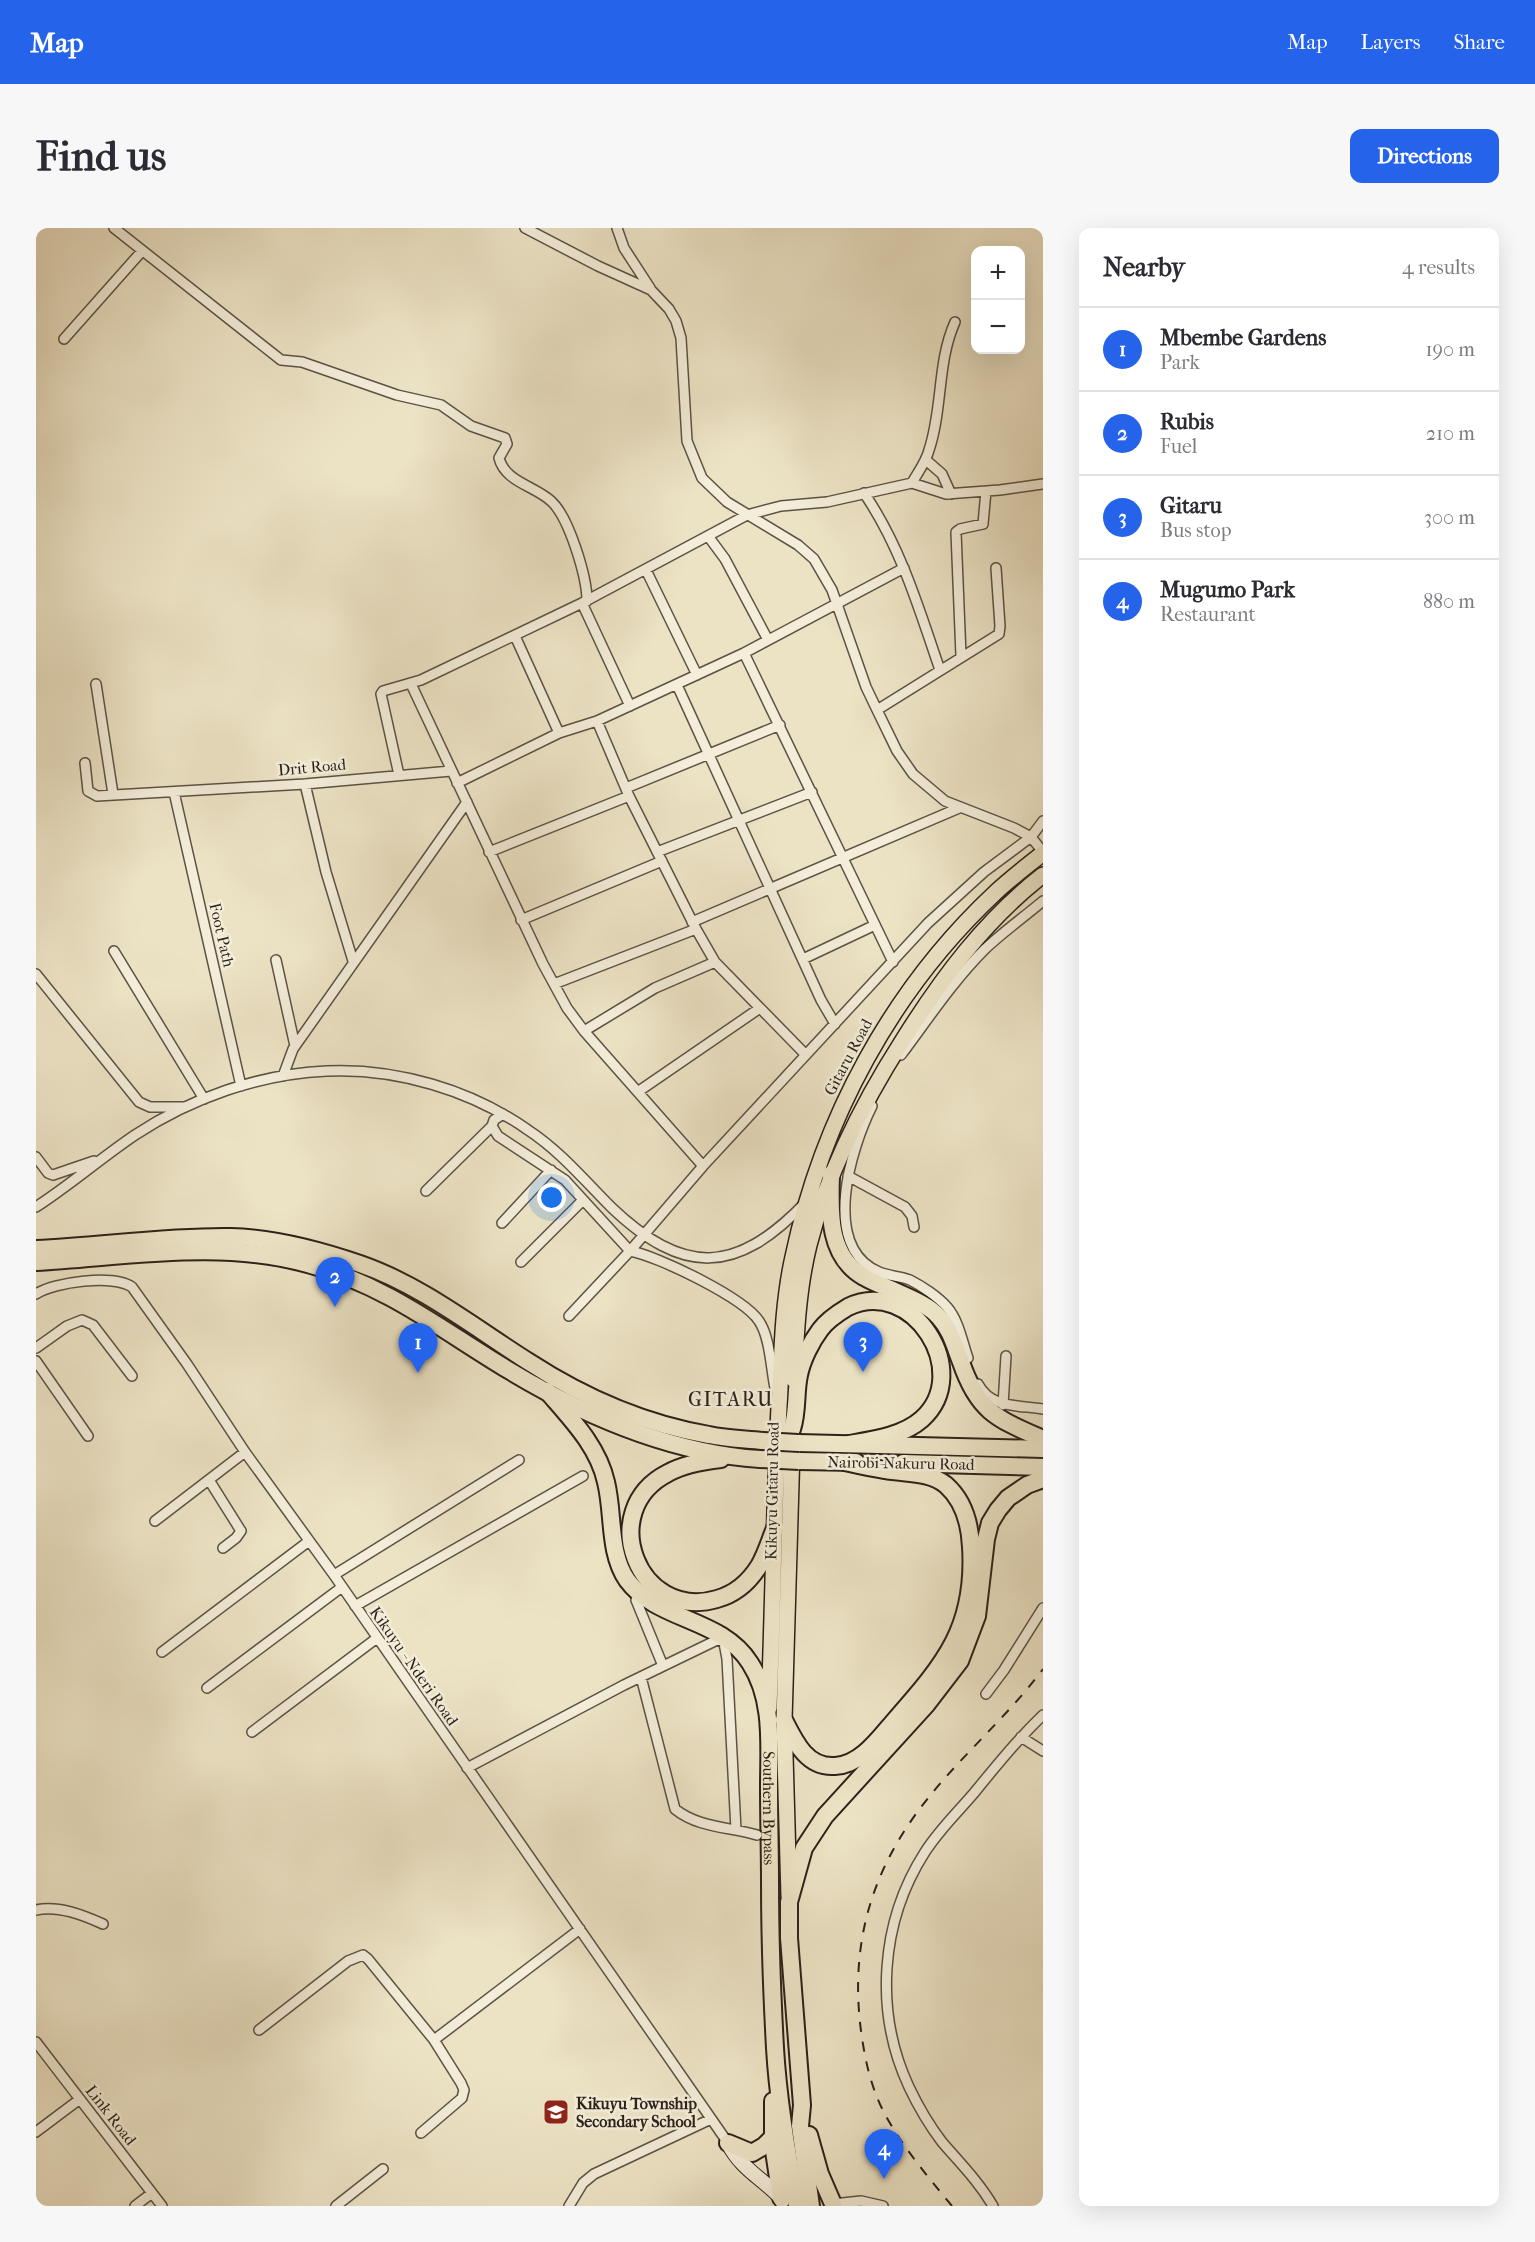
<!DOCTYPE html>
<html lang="en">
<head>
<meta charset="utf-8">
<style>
	body { margin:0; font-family:"IM FELL French Canon",serif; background:#f7f7f7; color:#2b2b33 }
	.controls { position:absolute; right:18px; top:18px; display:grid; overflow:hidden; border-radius:12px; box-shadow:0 6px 24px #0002 }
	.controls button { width:54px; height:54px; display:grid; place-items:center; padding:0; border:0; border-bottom:2px solid #e1e1e2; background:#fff; color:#2b2b33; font:30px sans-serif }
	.you { position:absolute; left:516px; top:970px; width:21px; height:21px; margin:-15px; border:4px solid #fff; border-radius:50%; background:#1a73e8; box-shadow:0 0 0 9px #1a73e833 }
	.badge { display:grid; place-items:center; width:39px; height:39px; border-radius:50%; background:#2563eb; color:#fff; font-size:20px; font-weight:700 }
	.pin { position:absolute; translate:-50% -50px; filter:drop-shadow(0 2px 3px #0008) }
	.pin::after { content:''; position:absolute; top:32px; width:21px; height:18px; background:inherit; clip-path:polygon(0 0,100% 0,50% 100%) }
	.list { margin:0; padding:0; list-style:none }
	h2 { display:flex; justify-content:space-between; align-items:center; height:78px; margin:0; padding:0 24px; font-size:26px }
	h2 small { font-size:20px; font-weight:400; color:#7c7c81 }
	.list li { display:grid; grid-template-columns:39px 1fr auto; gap:18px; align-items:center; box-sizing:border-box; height:84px; padding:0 24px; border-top:2px solid #e1e1e2 }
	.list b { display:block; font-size:22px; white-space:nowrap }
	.list p { margin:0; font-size:20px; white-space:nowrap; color:#7c7c81 }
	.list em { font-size:20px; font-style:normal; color:#7c7c81 }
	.map { position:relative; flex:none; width:1007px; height:1978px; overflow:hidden; border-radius:12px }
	header { display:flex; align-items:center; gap:36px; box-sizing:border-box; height:84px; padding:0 30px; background:#2563eb; color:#fff }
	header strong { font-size:28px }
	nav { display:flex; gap:33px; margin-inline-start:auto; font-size:21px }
	.intro { display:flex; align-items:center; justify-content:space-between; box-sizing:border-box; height:144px; padding:0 36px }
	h1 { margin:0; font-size:42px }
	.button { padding:15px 27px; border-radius:12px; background:#2563eb; color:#fff; font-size:21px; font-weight:700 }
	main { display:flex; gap:36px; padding:0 36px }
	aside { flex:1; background:#fff; border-radius:12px; box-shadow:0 6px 24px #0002 }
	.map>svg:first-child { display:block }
</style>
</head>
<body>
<header>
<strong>Map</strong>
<nav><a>Map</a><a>Layers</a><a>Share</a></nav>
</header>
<div class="intro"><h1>Find us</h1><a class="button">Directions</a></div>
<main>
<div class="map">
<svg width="1007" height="1978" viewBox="0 0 1007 1978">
	<rect width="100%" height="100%" fill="#ece3c5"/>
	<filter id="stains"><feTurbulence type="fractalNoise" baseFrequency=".00333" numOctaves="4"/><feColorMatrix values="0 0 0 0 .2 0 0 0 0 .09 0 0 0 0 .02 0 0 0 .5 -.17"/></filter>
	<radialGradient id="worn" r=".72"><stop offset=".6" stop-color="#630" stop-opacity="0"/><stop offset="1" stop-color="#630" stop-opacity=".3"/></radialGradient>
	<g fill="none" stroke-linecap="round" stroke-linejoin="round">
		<g stroke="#5c5245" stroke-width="12">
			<path id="street" d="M78 0 245 132 266 134 361 167 405 177 435 198 469 210 471 216 463 230C469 254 499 258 515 273 533 289 551 349 551 373
				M489 0 562 38 615 62 633 81 640 93 645 110 651 213 666 250 691 274 762 317 778 331 796 362 830 459 841 482 861 523 877 546 909 573 978 600 995 609 1003 619
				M581 0 588 20 614 60
				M28 111 106 23
				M890 232 906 246 915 266
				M876 255C882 244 890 234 893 222 907 180 901 134 919 94
				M828 265C865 319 883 381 904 442
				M672 308 689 331 732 412
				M610 342 661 447
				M546 375 594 478
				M479 408 523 505
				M708 425 857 734
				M925 428 920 304 924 301 947 296 950 263
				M60 456 77 566
				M375 456 507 736 531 780 548 803 667 938
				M641 457 785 772 799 796
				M841 482 963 406 964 398 960 340
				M561 493 593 568 660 701 679 734 770 827
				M49 535 52 563 61 568 269 556 415 543
				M363 547 345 466 347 463 385 452 546 375 711 287 745 278 791 274 876 255 910 266 964 262 1007 256
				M421 555 523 505 561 493 708 425 868 340
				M269 556 290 644 317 733
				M590 560 744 497
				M138 564 205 858
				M453 624 593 568
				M621 624 776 564
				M485 692 626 633
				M656 694 923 580
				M78 723 168 871
				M767 731 839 697
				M240 732 259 818
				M0 746 103 874 114 879H148
				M518 756 660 701
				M548 803 619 760 679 734
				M865 827C892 791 917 753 949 721 967 704 988 689 1007 673
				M247 848 257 821 431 574
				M603 863 724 780
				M836 878C815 920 784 1019 843 1044 852 1048 864 1048 874 1052 886 1058 902 1069 911 1079 923 1093 926 1113 932 1130
				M467 886 458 892 456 898 462 908 529 952 594 1023C622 1028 708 1070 723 1093 734 1109 735 1141 739 1160
				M0 929 12 945 17 947 58 933
				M812 948 869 979 876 988 878 999
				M390 963 456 898
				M0 979C34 957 65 930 99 907 155 870 223 846 291 843 361 840 435 862 492 902 524 923 548 952 575 979 647 1048 700 1047 769 975
				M466 995 515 942
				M485 1034 547 972
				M0 1066C18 1054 78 1046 96 1059L151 1136 209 1224 298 1347 692 1915
				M533 1088 594 1023 667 938 892 695 948 644 995 609 1007 593
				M0 1120 31 1098 46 1092 57 1097 96 1148
				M0 1133 52 1208
				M942 1156C955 1181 984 1177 1007 1181
				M967 1177 970 1128
				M173 1252 205 1303 200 1310 187 1320
				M119 1293 209 1224
				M298 1347 483 1232
				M600 1372 627 1438
				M319 1378 547 1248
				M126 1424 273 1313
				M605 1449 639 1581C662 1600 695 1599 721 1607
				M171 1460 306 1359
				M950 1466 968 1442 1007 1380
				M216 1504 341 1410
				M985 1509 1007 1523
				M431 1540 588 1457 683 1411 688 1415 691 1431 700 1602
				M0 1682C22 1677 47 1687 67 1696
				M223 1802 312 1733 327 1727 332 1731 398 1812 425 1855 428 1862 426 1870 385 1905
				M398 1812 544 1701
				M0 1814 126 1978
				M0 1904 44 1871
				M797 1976 825 1973 847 1978
				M99 1978 116 1965
				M300 1978 347 1941
				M533 1978 547 1955 558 1946 675 1891
				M957 1978C943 1954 924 1935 906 1914 893 1897 882 1878 873 1859 838 1784 844 1694 889 1624 903 1602 921 1585 938 1565 960 1538 982 1511 1007 1487"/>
		</g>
		<g stroke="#2c221a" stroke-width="16">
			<path id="secondary" d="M692 1915C705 1941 726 1950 745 1970L746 1973"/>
		</g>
		<g stroke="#2c221a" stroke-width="18">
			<path id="primary" d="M758 1152C760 1107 762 1061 773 1017 792 943 826 876 867 812 906 750 949 692 1007 647
				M733 1480C737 1380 738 1279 743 1179 746 1129 746 1078 757 1029 786 891 856 761 960 664 975 650 991 638 1007 625
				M753 1668 748 1492 756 1221"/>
		</g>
		<g stroke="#2c221a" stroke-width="20">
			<g id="highway">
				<path d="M795 946C794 983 791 1028 828 1049 838 1055 850 1059 861 1064 876 1071 892 1077 903 1089 915 1102 919 1119 925 1134 942 1184 961 1191 1007 1211"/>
				<path d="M0 1021C65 1018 130 1008 195 1009 239 1010 283 1022 324 1036 385 1057 439 1100 493 1134 547 1169 609 1196 673 1207 691 1211 709 1211 727 1213"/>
				<path d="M0 1034C91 1029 185 1011 275 1037 352 1058 407 1103 474 1143 549 1188 635 1225 724 1231"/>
				<path id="s1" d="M511 1163C535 1191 562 1218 570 1254 578 1286 572 1324 591 1352 622 1394 685 1389 714 1435 738 1472 733 1517 733 1559 733 1591 734 1623 734 1655 734 1710 736 1765 739 1820 742 1872 751 1926 761 1978"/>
				<path d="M756 1201C762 1183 759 1165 763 1147 766 1132 775 1114 784 1102 791 1092 802 1085 812 1079 876 1048 938 1144 886 1191 867 1208 837 1212 813 1216"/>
				<path d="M762 1215 1007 1221"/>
				<path d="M685 1231C667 1233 648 1236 632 1245 559 1282 602 1394 681 1371 699 1366 713 1354 723 1338 730 1326 734 1312 739 1300"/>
				<path d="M763 1233 820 1234"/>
				<path d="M867 1235 1007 1239"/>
				<path d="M748 1492C759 1514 771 1540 799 1538 825 1537 844 1509 859 1492 909 1435 940 1399 935 1319 934 1296 928 1273 910 1257 893 1243 869 1246 849 1242 835 1240 822 1237 809 1234"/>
				<path d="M737 1873V1916L745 1970"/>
				<path d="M773 1907 784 1946 797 1976"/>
				<path d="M692 1915 716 1925 728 1918 736 1910"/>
				<path d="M775 1978 764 1898 766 1877 753 1710V1674L768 1620 789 1588 891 1476 924 1433 941 1388 950 1311 954 1295 962 1282 972 1270 991 1257 1007 1251"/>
			</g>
		</g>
		<use href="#street" stroke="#f3edd9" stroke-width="9"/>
		<use href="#secondary" stroke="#f3edd9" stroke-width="14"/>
		<use href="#primary" stroke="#ece3c5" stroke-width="15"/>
		<use href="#highway" stroke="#ece3c5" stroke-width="16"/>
		<path stroke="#2c221a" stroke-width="2" stroke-dasharray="10 10" stroke-linecap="butt" d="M916 1978C893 1950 869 1922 851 1890 839 1869 832 1845 828 1822 813 1740 826 1665 873 1596 911 1539 966 1496 1007 1441"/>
		<g stroke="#2c221a" stroke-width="20" stroke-linecap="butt">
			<path id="highway-bridge" d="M727 1213 762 1215
				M724 1231 763 1233"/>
		</g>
		<use href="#highway-bridge" stroke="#ece3c5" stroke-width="16"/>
	</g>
	<defs>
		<g id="school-square" transform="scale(1.35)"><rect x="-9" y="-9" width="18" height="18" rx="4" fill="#8f2418" stroke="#f3edd9"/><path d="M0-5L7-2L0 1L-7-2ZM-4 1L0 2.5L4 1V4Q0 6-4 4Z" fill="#fff"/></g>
	</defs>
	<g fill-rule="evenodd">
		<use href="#school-square" x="520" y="1884"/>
	</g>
	<g text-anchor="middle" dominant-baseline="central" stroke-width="5" stroke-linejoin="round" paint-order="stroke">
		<g font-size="16" fill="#2c221a" stroke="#f3edd9">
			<text transform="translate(276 539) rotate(-5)">Drit Road</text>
			<text transform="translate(186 707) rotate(77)">Foot Path</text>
			<text transform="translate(812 829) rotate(-62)">Gitaru Road</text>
			<text transform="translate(865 1235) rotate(1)">Nairobi-Nakuru Road</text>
			<text transform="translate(736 1263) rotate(-89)">Kikuyu Gitaru Road</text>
			<text transform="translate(378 1438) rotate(55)">Kikuyu - Nderi Road</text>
			<text stroke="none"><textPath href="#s1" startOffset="510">Southern Bypass</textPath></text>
			<text transform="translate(75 1887) rotate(52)">Link Road</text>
		</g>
		<g font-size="16" font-weight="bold" fill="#2c221a" stroke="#f3edd9" text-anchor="start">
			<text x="540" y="1875">Kikuyu Township<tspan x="540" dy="18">Secondary School</tspan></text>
		</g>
		<g font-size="20" letter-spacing="1.5" fill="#2c221a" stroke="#f3edd9">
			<text x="695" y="1171">GITARU</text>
		</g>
	</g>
	<rect width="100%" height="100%" filter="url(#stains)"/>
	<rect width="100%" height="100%" fill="url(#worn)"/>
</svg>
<div class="controls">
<button>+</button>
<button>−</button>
</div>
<div class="you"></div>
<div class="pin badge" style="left:382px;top:1145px">1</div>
<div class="pin badge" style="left:299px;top:1079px">2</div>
<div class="pin badge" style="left:827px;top:1144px">3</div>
<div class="pin badge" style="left:848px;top:1951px">4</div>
</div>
<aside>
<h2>Nearby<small>4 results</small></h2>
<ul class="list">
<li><span class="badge">1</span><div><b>Mbembe Gardens</b><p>Park</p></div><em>190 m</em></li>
<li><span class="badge">2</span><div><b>Rubis</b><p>Fuel</p></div><em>210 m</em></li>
<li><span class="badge">3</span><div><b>Gitaru</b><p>Bus stop</p></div><em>300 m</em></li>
<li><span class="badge">4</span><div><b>Mugumo Park</b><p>Restaurant</p></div><em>880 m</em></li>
</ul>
</aside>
</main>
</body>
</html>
